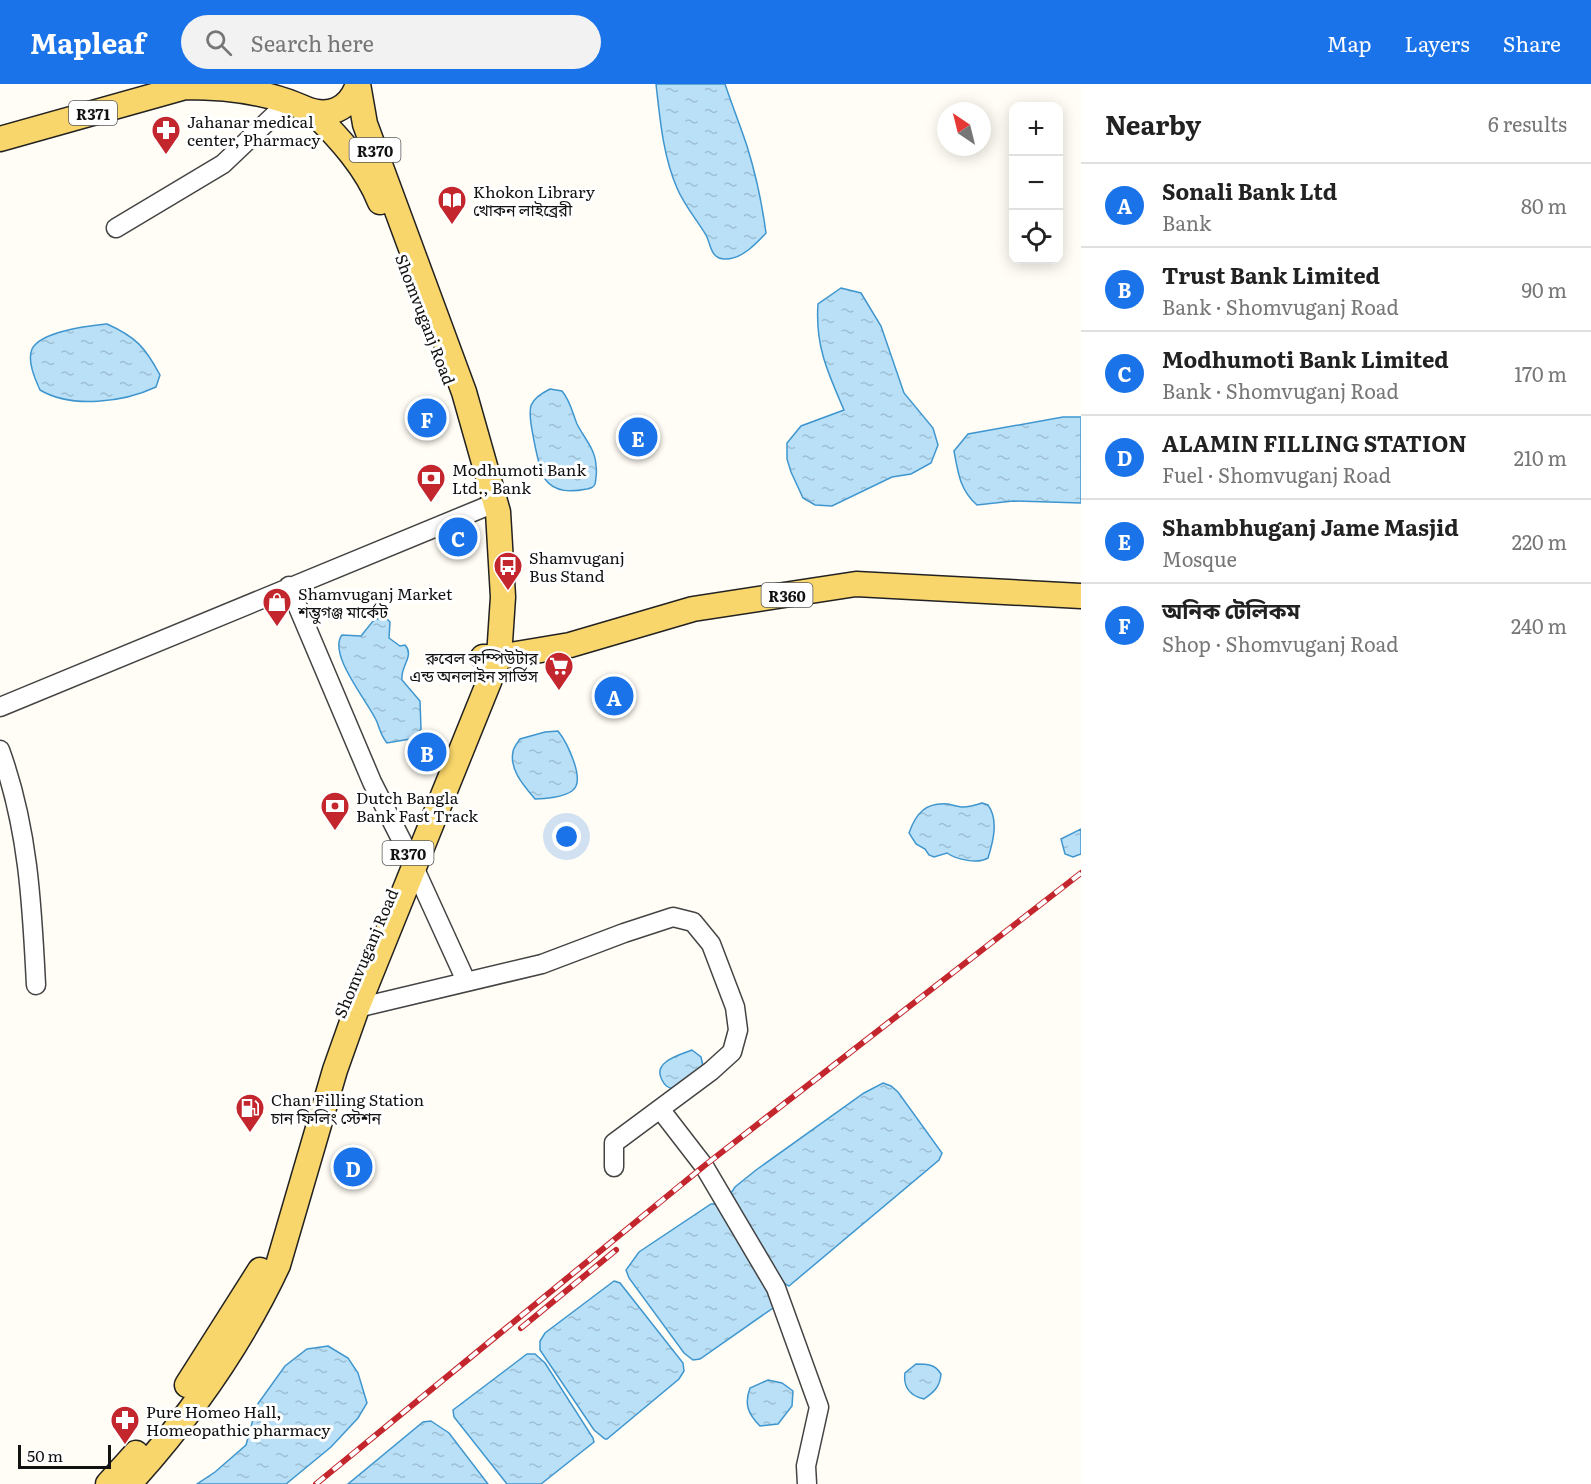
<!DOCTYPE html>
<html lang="en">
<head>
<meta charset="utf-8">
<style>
	body { margin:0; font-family:Literata,"Noto Sans Bengali",serif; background:#f2f2f2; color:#222 }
	.controls { position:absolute; right:18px; top:18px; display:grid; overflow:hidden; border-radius:12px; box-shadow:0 3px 15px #0003 }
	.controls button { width:54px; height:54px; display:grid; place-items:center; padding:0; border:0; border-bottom:2px solid #e0e0e0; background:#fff; color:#222; font:30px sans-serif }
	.compass { position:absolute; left:937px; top:18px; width:54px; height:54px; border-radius:50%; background:#fff; box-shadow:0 3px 15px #0003; rotate:325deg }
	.scale { position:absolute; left:18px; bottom:15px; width:93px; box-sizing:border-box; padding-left:6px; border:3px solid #111; border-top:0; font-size:16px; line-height:21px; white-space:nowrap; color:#111; -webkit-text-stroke:4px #fff; paint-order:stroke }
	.you { position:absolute; left:567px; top:753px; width:21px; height:21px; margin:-15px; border:4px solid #fff; border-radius:50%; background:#1a73e8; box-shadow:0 0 0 9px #1a73e833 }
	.badge { display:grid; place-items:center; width:39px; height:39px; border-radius:50%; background:#1a73e8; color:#fff; font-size:20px; font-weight:700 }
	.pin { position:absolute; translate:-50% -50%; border:3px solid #fff; box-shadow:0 2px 6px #0006 }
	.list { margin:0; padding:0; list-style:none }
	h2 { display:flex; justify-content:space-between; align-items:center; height:78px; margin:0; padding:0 24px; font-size:26px }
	h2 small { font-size:20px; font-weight:400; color:#767676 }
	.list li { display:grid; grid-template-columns:39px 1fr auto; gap:18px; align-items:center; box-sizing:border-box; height:84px; padding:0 24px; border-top:2px solid #e0e0e0 }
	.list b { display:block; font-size:22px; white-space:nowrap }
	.list p { margin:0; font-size:20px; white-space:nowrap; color:#767676 }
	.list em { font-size:20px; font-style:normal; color:#767676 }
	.icon { flex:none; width:33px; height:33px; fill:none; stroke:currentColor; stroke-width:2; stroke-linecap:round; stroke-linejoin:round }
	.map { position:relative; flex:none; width:1081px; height:1400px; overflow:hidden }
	header { display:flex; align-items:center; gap:36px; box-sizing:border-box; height:84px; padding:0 30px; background:#1a73e8; color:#fff }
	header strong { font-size:28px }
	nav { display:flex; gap:33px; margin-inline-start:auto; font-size:21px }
	.search { width:420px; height:54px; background:#f2f2f2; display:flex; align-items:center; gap:15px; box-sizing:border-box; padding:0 21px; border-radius:33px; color:#767676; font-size:22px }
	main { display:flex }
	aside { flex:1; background:#fff }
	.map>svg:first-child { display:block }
</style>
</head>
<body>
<header>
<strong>Mapleaf</strong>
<div class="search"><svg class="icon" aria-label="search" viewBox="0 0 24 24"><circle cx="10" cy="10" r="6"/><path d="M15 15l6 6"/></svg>Search here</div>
<nav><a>Map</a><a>Layers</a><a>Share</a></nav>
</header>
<main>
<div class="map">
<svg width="1081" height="1400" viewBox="0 0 1081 1400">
	<defs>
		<pattern id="water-ripples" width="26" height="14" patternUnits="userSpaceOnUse" patternTransform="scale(1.5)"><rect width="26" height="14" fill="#b9e0f7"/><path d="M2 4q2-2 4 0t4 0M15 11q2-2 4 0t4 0" fill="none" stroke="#9ebfd3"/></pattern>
	</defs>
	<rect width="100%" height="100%" fill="#fffdf5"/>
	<path fill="url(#water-ripples)" stroke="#3f96cf" stroke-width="1.5" d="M656 0H725C732 21 740 41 747 62 756 91 762 119 766 149 756 160 741 176 724 175 710 174 711 160 706 151 697 136 684 121 677 104 663 72 660 35 656 0Z
		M841 204 861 209 881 242 904 309 933 344 938 361 931 379 911 390 892 393 832 422 815 421 803 414 791 388 787 375V359L801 342 844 326C828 289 815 262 818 220Z
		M107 240C136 253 145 263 160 291L156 303C124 318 72 325 40 306 35 295 27 277 32 265 41 247 89 242 107 240Z
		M550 305 562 307C571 318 572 328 577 340 584 354 596 366 596 382 597 386 596 396 595 400 593 404 591 404 587 405 572 408 555 409 545 395 539 386 534 357 532 346 528 323 528 316 550 305Z
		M1063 333H1081V419L1013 417 977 421C960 406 958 389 954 367L968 350Z
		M384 532 390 538 389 554 400 562 405 561C415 572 400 582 402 596L420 617 421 645 417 651 410 655 387 659C381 652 380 646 377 638 369 619 327 570 342 551L361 552 373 537Z
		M558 647C566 657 587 697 572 707 563 713 546 715 535 715 525 703 509 686 513 668 513 664 518 658 520 655L545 648Z
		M982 719 988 721C999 736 993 758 988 774 978 780 957 776 947 769L934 773 929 771 925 765 916 760 909 749C916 729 926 718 948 720 953 721 958 723 963 723 969 723 976 721 982 719Z
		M1081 745V770L1073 773 1065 770 1061 755Z
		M692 966 701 973 703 982 673 1005C667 1003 665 1002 662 996 652 978 679 971 692 966Z
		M883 999 891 1002 898 1008 942 1069 939 1076 789 1202C774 1198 741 1126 731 1109L735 1103 756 1086 864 1009Z
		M711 1120H717C732 1143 776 1198 773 1224L700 1275 693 1276 684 1269 629 1194 626 1186 639 1168Z
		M614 1197 620 1199 683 1279 684 1287 679 1295 607 1355H605L594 1346 540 1266V1257L545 1249Z
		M328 1262 348 1274 358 1289 367 1319 358 1334 331 1363 286 1400H197L215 1388 246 1361 257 1321 285 1282 307 1265Z
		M527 1270H535L545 1279 593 1354 594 1358 541 1400H507L454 1333 453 1326Z
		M916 1280C927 1280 935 1280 941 1290 940 1303 934 1308 924 1315 910 1312 903 1303 905 1289Z
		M768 1296 782 1299 793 1307 792 1322 778 1340 760 1342C748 1330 744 1320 750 1304Z
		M431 1337 449 1349 488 1400H348L423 1338Z"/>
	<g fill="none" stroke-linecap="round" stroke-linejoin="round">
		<g stroke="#444" stroke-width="21">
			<path id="minor" d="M116 144 223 80 289 17
				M289 502 372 698 408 769
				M0 623 485 423
				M0 666C28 743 32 819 36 901
				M414 783 466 897
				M357 924 542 880 624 849 673 833 693 838 711 860 735 923 738 946 732 968 711 987 614 1059V1083
				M660 1025 704 1082 776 1204 819 1323 806 1382 807 1400"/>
		</g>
		<g stroke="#222" stroke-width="27">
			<path id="major" d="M186 3C226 3 266 7 304 24
				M304 24C329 35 350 25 358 0
				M314 29C340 55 366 83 380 118
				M0 55 196 0
				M483 573H499L570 561 693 525 856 500 1081 512
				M187 1301 260 1186
				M108 1400 136 1369
				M129 1400C188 1335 241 1260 278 1181L335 986 357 924 499 573 503 513 498 428 464 308 365 40 358 0"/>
		</g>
		<use href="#minor" stroke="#fff" stroke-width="18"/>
		<use href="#major" stroke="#f9d66b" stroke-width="24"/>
		<g stroke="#c4262e" stroke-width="6">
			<path id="rail" d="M521 1244 616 1166
				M316 1400 704 1082 1081 789"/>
		</g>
		<use href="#rail" stroke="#fff" stroke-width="4" stroke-dasharray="11" stroke-linecap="butt"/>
	</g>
	<defs>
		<g id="pharmacy-pin" transform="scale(1.5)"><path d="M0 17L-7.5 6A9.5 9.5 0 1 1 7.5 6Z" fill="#c4262e" stroke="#fff"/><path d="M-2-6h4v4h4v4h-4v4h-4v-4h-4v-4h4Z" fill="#fff"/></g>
		<g id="library-pin" transform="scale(1.5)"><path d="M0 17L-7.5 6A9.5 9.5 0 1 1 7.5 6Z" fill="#c4262e" stroke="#fff"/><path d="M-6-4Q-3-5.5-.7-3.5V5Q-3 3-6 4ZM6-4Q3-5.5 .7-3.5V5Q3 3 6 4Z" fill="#fff"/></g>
		<g id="bank-pin" transform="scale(1.5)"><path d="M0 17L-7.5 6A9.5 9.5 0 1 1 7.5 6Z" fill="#c4262e" stroke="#fff"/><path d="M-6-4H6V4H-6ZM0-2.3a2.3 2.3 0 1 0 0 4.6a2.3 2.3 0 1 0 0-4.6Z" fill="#fff"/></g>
		<g id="bus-pin" transform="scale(1.5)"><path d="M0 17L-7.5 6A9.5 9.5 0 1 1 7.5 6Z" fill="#c4262e" stroke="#fff"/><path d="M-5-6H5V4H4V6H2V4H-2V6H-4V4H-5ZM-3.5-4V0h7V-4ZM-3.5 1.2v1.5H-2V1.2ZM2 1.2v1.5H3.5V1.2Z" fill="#fff"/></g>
		<g id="shop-pin" transform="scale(1.5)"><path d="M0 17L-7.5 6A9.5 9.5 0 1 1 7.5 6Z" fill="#c4262e" stroke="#fff"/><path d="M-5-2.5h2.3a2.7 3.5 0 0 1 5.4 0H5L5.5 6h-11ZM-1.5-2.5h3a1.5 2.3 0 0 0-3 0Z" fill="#fff"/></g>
		<g id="supermarket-pin" transform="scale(1.5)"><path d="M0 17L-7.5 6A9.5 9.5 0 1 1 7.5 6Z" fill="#c4262e" stroke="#fff"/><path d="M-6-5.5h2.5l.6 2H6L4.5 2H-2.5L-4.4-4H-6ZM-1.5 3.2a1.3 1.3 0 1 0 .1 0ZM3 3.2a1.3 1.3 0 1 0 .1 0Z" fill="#fff"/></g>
		<g id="fuel-pin" transform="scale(1.5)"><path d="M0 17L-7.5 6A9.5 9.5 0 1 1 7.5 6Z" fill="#c4262e" stroke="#fff"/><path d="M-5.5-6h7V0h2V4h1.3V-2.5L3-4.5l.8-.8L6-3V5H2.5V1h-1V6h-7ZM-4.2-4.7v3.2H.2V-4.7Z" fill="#fff"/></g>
	</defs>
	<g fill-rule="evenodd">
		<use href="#pharmacy-pin" x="166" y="46"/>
		<use href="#library-pin" x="452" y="116"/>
		<use href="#bank-pin" x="431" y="394"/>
		<use href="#bus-pin" x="508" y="482"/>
		<use href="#shop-pin" x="277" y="518"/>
		<use href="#supermarket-pin" x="559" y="582"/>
		<use href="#bank-pin" x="335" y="722"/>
		<use href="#fuel-pin" x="250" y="1024"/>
		<use href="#pharmacy-pin" x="125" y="1336"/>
	</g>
	<g text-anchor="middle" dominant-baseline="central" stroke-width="6" stroke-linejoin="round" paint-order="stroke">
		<g fill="#fff" stroke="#585858" stroke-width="1.5">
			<rect x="69" y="17" width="48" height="24" rx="4.5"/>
			<rect x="349.5" y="54" width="51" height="24" rx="4.5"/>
			<rect x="761.5" y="499" width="51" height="24" rx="4.5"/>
			<rect x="382.5" y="757" width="51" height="24" rx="4.5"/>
		</g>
		<g font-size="15" font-weight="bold" fill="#111">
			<text x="93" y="29">R371</text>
			<text x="375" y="66">R370</text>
			<text x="787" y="511">R360</text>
			<text x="408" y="769">R370</text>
		</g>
		<g font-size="16" fill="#111" stroke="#fff" text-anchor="start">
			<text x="187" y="37">Jahanar medical<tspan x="187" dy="18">center, Pharmacy</tspan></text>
			<text x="473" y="107">Khokon Library<tspan x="473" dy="18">খোকন লাইব্রেরী</tspan></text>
			<text x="452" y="385">Modhumoti Bank<tspan x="452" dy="18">Ltd., Bank</tspan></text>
			<text x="529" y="473">Shamvuganj<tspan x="529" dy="18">Bus Stand</tspan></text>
			<text x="298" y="509">Shamvuganj Market<tspan x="298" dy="18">শম্ভুগঞ্জ মার্কেট</tspan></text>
			<text x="538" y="573" text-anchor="end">রুবেল কম্পিউটার<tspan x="538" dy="18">এন্ড অনলাইন সার্ভিস</tspan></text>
			<text x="356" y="713">Dutch Bangla<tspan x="356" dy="18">Bank Fast Track</tspan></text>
			<text x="271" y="1015">Chan Filling Station<tspan x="271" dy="18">চান ফিলিং স্টেশন</tspan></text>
			<text x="146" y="1327">Pure Homeo Hall,<tspan x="146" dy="18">Homeopathic pharmacy</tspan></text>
		</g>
		<g font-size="16" fill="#111" stroke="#fff">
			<text transform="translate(426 235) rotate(69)">Shomvuganj Road</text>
			<text transform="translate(365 869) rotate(-67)">Shomvuganj Road</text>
		</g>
	</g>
</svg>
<div class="controls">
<button>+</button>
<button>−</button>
<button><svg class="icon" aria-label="locate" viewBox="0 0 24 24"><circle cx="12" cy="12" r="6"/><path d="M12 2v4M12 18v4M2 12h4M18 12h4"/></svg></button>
</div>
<svg class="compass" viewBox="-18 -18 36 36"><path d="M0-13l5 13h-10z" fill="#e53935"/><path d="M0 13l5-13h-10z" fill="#767676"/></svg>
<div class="scale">50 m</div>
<div class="you"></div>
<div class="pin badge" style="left:614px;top:612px">A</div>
<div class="pin badge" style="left:427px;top:668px">B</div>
<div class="pin badge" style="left:458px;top:453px">C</div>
<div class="pin badge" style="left:353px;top:1083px">D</div>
<div class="pin badge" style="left:638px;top:353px">E</div>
<div class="pin badge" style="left:427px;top:334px">F</div>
</div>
<aside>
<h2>Nearby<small>6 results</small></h2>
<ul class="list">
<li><span class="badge">A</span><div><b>Sonali Bank Ltd</b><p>Bank</p></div><em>80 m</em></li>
<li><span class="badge">B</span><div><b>Trust Bank Limited</b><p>Bank · Shomvuganj Road</p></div><em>90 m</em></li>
<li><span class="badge">C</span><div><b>Modhumoti Bank Limited</b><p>Bank · Shomvuganj Road</p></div><em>170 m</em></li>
<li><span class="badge">D</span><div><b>ALAMIN FILLING STATION</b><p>Fuel · Shomvuganj Road</p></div><em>210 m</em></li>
<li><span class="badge">E</span><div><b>Shambhuganj Jame Masjid</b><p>Mosque</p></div><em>220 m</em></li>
<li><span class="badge">F</span><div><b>অনিক টেলিকম</b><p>Shop · Shomvuganj Road</p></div><em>240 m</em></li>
</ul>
</aside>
</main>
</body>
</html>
